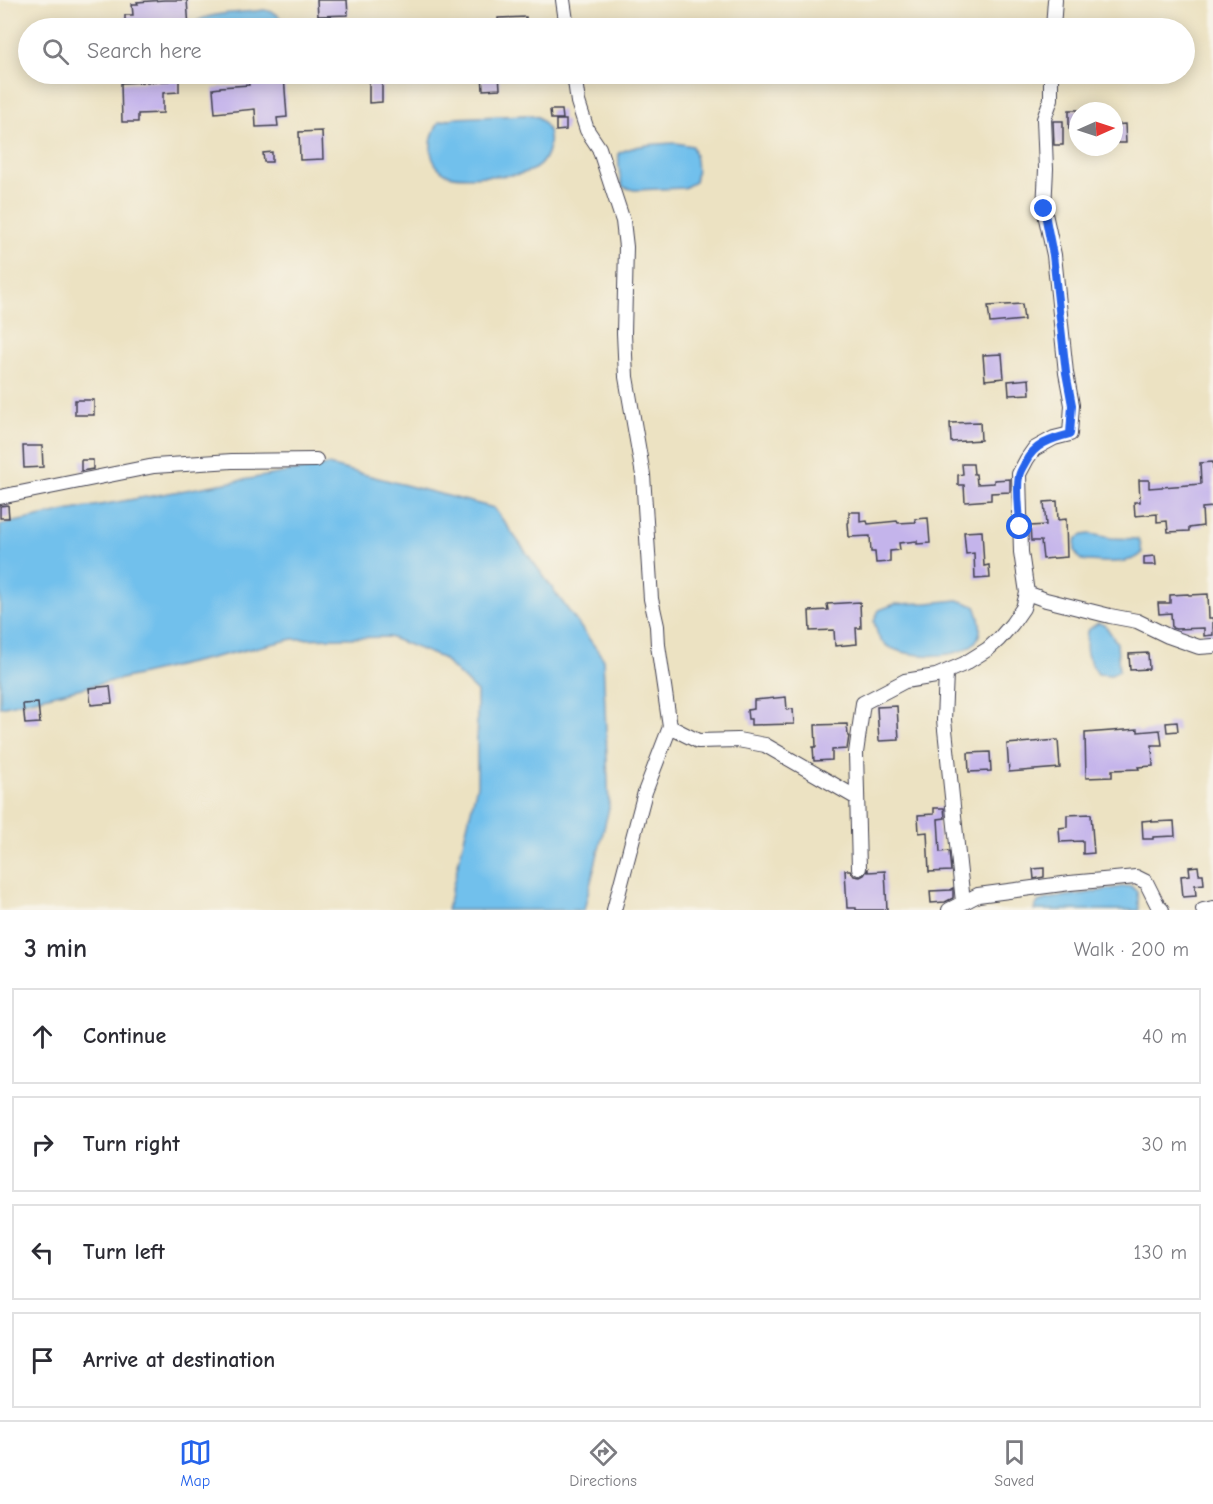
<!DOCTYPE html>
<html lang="en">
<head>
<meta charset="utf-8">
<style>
	body { margin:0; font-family:"Comic Neue",sans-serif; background:#f7f7f7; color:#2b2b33 }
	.compass { position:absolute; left:1069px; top:102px; width:54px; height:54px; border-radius:50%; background:#fff; box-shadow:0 3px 15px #0003; rotate:87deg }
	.stop { position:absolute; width:18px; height:18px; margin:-14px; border:4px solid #2563eb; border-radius:50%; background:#fff }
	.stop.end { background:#2563eb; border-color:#fff; box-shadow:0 2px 6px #0008 }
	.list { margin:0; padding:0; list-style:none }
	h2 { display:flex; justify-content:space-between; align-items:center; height:78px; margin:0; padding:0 24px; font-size:26px }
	h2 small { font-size:20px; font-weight:400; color:#7c7c81 }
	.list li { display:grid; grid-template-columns:39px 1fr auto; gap:18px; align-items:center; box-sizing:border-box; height:96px; margin:0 12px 12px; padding:0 12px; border:2px solid #e1e1e2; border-radius:0px }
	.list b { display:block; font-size:22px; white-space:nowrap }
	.list em { font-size:20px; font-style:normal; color:#7c7c81 }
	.icon { flex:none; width:33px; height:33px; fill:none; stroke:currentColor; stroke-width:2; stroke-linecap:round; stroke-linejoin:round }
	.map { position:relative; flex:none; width:1213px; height:910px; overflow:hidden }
	.search { position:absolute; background:#fff; box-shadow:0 3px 15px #0003; left:18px; right:18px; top:18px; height:66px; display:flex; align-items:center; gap:15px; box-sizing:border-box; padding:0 21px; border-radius:33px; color:#7c7c81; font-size:22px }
	.sheet { height:510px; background:#fff }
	nav { display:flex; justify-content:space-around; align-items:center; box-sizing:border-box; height:84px; border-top:2px solid #e1e1e2; background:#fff; font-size:16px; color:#7c7c81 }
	nav a { display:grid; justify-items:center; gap:3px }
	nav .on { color:#2563eb }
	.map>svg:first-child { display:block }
</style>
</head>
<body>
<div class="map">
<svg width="1213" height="910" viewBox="0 0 1213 910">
	<rect width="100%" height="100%" fill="#f7f3e8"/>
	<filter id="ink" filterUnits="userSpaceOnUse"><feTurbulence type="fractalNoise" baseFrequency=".0167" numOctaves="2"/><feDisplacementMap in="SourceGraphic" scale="12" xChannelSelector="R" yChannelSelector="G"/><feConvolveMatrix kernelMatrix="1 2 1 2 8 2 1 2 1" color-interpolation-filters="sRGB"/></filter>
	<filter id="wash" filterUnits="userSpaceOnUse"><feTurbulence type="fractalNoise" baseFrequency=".008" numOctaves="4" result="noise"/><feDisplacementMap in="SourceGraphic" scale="24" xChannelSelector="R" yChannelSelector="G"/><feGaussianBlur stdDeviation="1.35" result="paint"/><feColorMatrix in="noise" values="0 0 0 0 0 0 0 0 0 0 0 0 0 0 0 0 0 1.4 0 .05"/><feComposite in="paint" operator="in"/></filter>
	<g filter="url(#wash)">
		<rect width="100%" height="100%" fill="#ece2c2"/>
		<path fill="#71c0ec" stroke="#4a7194" stroke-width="1.5" d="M264 10C277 12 281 16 285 28H191C192 27 196 22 197 21 211 12 247 13 264 10Z
			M526 115 538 117C541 120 545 124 547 128 553 143 547 165 530 171 517 176 502 176 489 176 478 176 456 179 447 174 426 163 428 139 439 122L454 118Z
			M676 143 692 146C697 158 698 169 695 182L684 188 634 190 623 187C619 175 618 165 619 153 637 144 657 144 676 143Z
			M328 465 494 508 603 658 609 808 584 910H447L477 785V692L442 658 389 637 293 639 0 707V525L66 511Z
			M1090 534 1111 538 1137 539 1140 542 1142 553C1132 566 1097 562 1081 560 1075 553 1073 548 1076 539L1083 535Z
			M958 600 975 606C979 617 983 627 978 638 966 662 899 659 882 642 877 638 876 627 874 621L879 610 895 604 928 603Z
			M1098 623 1105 625 1117 643 1119 671 1111 675 1098 674C1085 655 1085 653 1087 631Z
			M1131 886 1137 892 1139 910H1034L1038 902C1054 896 1071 896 1089 893 1103 891 1116 887 1131 886Z"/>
		<g id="blocks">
			<path fill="#c4b4eb" d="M164 0H187L189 28H125V15H133L132 4H138L137 2Z
				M317 0H347L348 15 318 16Z
				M526 17V28H498V18Z
				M248 74H265V77L284 76 287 117 277 118 278 126 256 127 255 109 215 113 213 89 220 88V87L249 85Z
				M369 74H382V102L369 103Z
				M404 74H416V83H405Z
				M482 74H499L500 89 483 90Z
				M179 77V92L163 93V113L138 114V122H122L121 83 169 81V78Z
				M550 110H562L563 119H551Z
				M1069 110H1078V129H1069Z
				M556 120H566V130L556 131Z
				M1053 121H1063V145H1054Z
				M1125 124 1126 143H1114V125Z
				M322 131 323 159 300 160 299 132Z
				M272 152V162H264L263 153Z
				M1022 304 1024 320 990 323 988 306Z
				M1002 354 1004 378 985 380 983 355Z
				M1029 379 1030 394 1009 395 1008 381Z
				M75 400H94V415H75Z
				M980 422 981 440 951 442 950 423Z
				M23 446H42L43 467 24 468Z
				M81 460H93V469L81 471Z
				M1213 462V507L1202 508 1203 526 1189 528V531L1168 532 1167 521 1157 522V514L1135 516 1134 502H1140L1139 480H1149V488L1201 484 1200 463Z
				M962 464H973L974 474H976L977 484 994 483V480L1010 479V492L991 493V500L965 502 964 485H958V475L963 474Z
				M1057 501 1058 520 1066 519 1067 557 1043 559 1041 541H1031L1030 526 1046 525 1044 502Z
				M8 505 9 518H0V506Z
				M849 512H860V522L867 521 868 524 897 521 898 523 916 522 915 519 928 518 930 543 917 544V541L899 543 900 550 890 551V562L876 563 875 552H871L870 536 849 537 848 523 849 522Z
				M982 531 984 566 989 565 990 578 975 579 974 553 966 554 964 532Z
				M1155 556 1156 565H1144V557Z
				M1188 594 1189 595 1208 594 1209 618H1213V635L1204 636V628L1176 629 1172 628 1171 613 1159 614 1158 603H1170V595Z
				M860 602 861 628H856L857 644 835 646 834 630 810 631 809 611 828 610 827 604Z
				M1148 653 1149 669 1130 670 1129 654Z
				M110 686 112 703 91 705 89 688Z
				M786 697 787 710 793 709 794 724 751 725V719H748L747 710 754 709V700Z
				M38 703 40 723 25 724 23 704Z
				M897 706 899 740 879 741 877 707Z
				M1177 722 1178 731 1167 732 1166 723Z
				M847 724 848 736H849L847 749 832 750V760L814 761 813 747H816L815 725Z
				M1138 729V732L1160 730 1162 745H1152L1153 766 1138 767 1139 769 1112 770V777L1086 778 1085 733Z
				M1058 740 1060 768 1009 772 1007 744Z
				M990 752 991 771 969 772 968 753Z
				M934 808H944L945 818 938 819 940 852 949 851 951 871 929 872 927 832 919 833 918 815 934 814Z
				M1091 814 1094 853 1083 854V841L1060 842 1059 828 1067 827V815Z
				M1152 820V822L1174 821 1175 836 1153 837V839H1143L1142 821Z
				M1198 866 1199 874H1203L1204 884 1195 885 1196 896 1183 897 1181 876 1190 875 1189 867Z
				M1044 868V877L1034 879 1033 869Z
				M868 869V872L885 871 887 910H856V908H847L845 870H850L854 876 860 877 864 875Z
				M953 888V898L945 902 931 903 930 891 951 890V889Z"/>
		</g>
	</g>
	<g filter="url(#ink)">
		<use href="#blocks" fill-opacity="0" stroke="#403f4f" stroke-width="1.5"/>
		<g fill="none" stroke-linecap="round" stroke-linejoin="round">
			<g stroke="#403f4f" stroke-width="16">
				<path id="minor" d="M563 0 567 28
					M1053 28 1055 0
					M574 74 578 102 587 130 599 148 623 221 626 247 624 333 626 377 643 475 651 599 657 626 658 645 670 727 698 741 738 740 765 745 857 798
					M0 497 154 466 232 461 316 460
					M1027 593 1046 600 1110 616 1137 621 1168 636 1199 647 1213 646
					M946 673 944 720 963 902
					M859 868 856 753 863 703 905 681 936 676 964 664 988 649 999 639 1012 624 1023 608 1027 593 1021 552 1019 474 1027 459 1034 449 1054 438 1070 434 1072 405 1066 373 1054 255 1044 209 1046 169 1044 119 1051 99V74
					M614 910 645 792 670 727
					M949 910 978 895 1070 883 1136 877 1146 882 1158 906 1162 910
					M1203 910 1213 908"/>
			</g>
			<use href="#minor" stroke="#fff" stroke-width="14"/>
		</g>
	</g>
	<g fill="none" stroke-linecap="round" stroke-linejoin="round" filter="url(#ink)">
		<path stroke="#2563eb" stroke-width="8" d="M1020 527C1020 511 1016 492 1019 476 1020 471 1023 467 1025 463 1034 444 1051 439 1070 434L1072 405 1066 373 1053 255 1044 209"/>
	</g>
</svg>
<svg class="compass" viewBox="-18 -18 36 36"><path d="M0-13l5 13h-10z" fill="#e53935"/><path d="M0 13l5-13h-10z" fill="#7c7c81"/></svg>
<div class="stop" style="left:1020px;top:527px"></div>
<div class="stop end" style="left:1044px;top:209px"></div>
<div class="search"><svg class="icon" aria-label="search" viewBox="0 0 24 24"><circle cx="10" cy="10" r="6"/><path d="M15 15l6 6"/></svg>Search here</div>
</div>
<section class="sheet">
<h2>3 min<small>Walk · 200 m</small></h2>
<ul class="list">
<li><svg class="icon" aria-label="ahead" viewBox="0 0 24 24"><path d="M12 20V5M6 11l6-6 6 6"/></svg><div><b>Continue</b></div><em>40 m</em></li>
<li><svg class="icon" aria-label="right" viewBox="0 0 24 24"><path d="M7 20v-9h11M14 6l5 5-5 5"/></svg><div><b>Turn right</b></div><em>30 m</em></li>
<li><svg class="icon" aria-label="left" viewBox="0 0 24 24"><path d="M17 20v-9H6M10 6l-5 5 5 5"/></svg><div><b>Turn left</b></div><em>130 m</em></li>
<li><svg class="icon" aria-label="arrive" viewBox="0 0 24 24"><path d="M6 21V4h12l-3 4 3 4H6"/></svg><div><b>Arrive at destination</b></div></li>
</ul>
</section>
<nav>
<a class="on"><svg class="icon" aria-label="map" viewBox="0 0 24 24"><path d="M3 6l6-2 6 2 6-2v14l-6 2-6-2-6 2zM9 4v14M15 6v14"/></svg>Map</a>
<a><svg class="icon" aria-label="directions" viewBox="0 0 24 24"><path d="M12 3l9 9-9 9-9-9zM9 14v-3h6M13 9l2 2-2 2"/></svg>Directions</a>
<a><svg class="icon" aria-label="saved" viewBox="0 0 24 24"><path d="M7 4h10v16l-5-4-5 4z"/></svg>Saved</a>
</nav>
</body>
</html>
